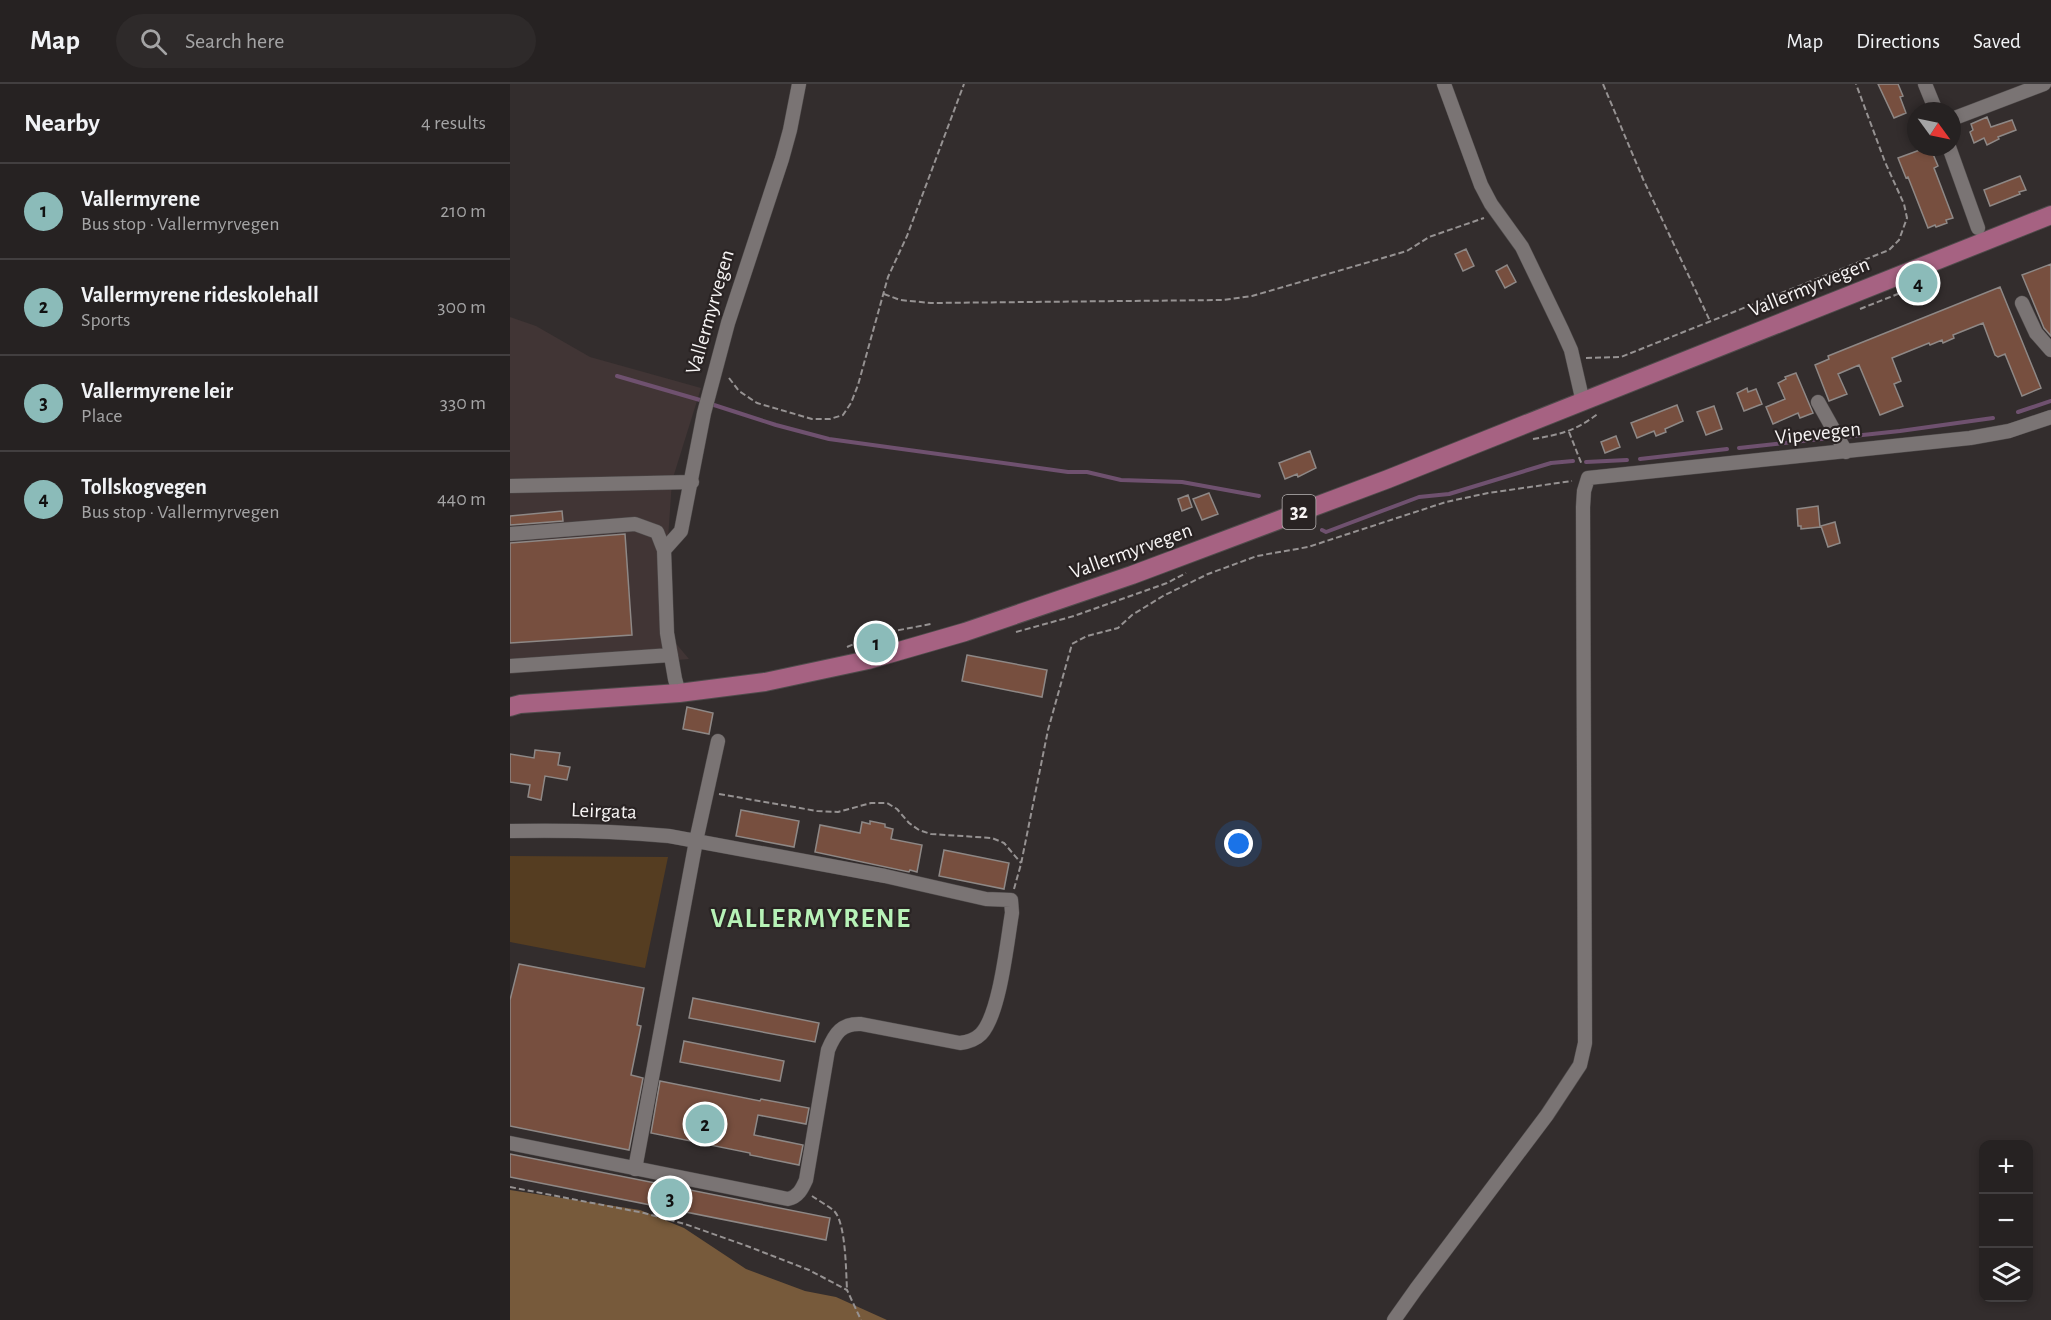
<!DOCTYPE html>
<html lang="en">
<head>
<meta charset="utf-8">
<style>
	body { margin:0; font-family:"Alegreya Sans",sans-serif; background:#2e2a2a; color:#f1f3f6 }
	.controls { position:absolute; right:18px; bottom:18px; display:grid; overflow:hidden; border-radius:12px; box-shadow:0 3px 9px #0003 }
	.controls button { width:54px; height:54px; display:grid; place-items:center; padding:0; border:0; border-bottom:2px solid #423f40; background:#262222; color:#f1f3f6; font:30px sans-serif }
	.compass { position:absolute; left:1397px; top:18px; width:54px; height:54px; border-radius:50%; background:#262222; box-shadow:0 3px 9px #0003; rotate:123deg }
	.you { position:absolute; left:729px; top:760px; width:21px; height:21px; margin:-15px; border:4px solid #fff; border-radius:50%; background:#1a73e8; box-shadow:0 0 0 9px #1a73e833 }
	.badge { display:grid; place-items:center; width:39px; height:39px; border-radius:50%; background:#8bbbb9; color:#111; font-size:20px; font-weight:700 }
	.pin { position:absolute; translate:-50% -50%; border:3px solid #fff; box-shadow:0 2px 6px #0006 }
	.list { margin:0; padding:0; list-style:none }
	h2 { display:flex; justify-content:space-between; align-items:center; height:78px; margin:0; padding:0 24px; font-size:26px }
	h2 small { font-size:20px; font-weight:400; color:#a4a4a5 }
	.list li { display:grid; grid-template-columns:39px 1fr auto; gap:18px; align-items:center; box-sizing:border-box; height:96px; padding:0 24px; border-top:2px solid #423f40 }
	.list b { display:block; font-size:22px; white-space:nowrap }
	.list p { margin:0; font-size:20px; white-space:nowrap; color:#a4a4a5 }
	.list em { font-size:20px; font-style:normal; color:#a4a4a5 }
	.icon { flex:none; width:33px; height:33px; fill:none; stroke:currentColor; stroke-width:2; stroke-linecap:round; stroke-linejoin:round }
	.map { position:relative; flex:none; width:1541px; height:1236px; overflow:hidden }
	header { display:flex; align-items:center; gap:36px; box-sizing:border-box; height:84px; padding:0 30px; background:#262222; border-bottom:2px solid #423f40 }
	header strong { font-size:28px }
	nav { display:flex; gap:33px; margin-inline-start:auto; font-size:21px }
	.search { width:420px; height:54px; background:#2e2a2a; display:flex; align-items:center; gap:15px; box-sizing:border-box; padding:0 21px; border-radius:33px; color:#a4a4a5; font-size:22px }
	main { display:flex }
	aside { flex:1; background:#262222 }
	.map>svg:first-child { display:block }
</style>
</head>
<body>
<header>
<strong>Map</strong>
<div class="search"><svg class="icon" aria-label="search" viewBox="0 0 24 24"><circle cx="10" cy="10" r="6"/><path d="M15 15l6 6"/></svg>Search here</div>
<nav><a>Map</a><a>Directions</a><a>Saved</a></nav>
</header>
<main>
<aside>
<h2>Nearby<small>4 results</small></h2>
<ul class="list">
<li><span class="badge">1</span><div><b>Vallermyrene</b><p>Bus stop · Vallermyrvegen</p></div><em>210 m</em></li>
<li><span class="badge">2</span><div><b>Vallermyrene rideskolehall</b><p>Sports</p></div><em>300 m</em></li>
<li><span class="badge">3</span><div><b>Vallermyrene leir</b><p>Place</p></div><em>330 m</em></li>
<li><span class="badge">4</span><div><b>Tollskogvegen</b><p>Bus stop · Vallermyrvegen</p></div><em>440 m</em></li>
</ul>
</aside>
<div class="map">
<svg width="1541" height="1236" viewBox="0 0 1541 1236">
	<rect width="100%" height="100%" fill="#332d2d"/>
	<path fill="#413535" d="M0 233 26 242 80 273 191 304 162 397 152 543 179 575 0 590Z"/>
	<path fill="#553d21" d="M0 772 158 773 135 884 0 858Z"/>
	<path fill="#775a3b" d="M0 1106 130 1126 174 1144 236 1185 295 1207 326 1213 377 1236H0Z"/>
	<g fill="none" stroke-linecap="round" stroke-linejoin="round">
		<path stroke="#6f516f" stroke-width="4" d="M107 292 190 316
			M204 321 266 341 319 355 558 388H577L611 396 672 398 749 412
			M1508 328 1541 317
			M1334 353 1390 347 1483 334
			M1229 364 1320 354
			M1130 375 1217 365
			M1076 378 1117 376
			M812 446 816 448 909 413 939 410 1041 379 1063 377"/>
	</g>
	<path fill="#774f3f" stroke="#8e8886" stroke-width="1.5" d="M1368 0H1388L1393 12 1390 13 1396 29 1384 34Z
		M1477 33 1481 43 1502 36 1506 46 1488 53 1489 55 1477 61 1474 54 1464 59 1460 48 1463 46 1461 40Z
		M1418 63H1420L1428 82 1424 84 1443 134 1436 136 1437 139 1426 143 1425 141 1418 144 1398 93 1396 94 1388 74Z
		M1510 92 1516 106 1509 108 1510 110 1480 122 1474 106Z
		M956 165 964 182 953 187 945 170Z
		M1541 180V252L1534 244 1512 191Z
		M997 181 1006 198 995 204 986 187Z
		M1490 203 1531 304 1512 312 1495 270 1488 273 1485 271 1473 239 1443 251 1444 254 1433 259 1432 256 1420 261 1419 259 1382 274 1391 297 1384 300 1393 322 1370 331 1349 281 1328 290 1337 310 1319 317 1305 281 1319 275 1318 272Z
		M1286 289 1303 329 1290 334 1288 329 1263 340 1256 323 1275 315 1268 299 1276 295 1275 293Z
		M1237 304 1238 308 1246 305 1252 320 1234 327 1227 309Z
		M1167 321 1173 337 1155 345 1156 348 1146 352 1144 347 1127 354 1121 339Z
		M1204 322 1212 345 1196 351 1187 328Z
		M1106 352 1110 363 1095 369 1091 358Z
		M800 367 806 384 788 393 787 390 775 395 769 379Z
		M699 409 708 430 692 436 683 415Z
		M678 411 682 423 672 427 668 415Z
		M1308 422 1310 443 1291 445V442H1288L1287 425Z
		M52 427 53 437 0 441V432Z
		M1325 438 1330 459 1318 463 1311 442Z
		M115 450 122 551 0 559V459Z
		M457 571 537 586 532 613 452 597Z
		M177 623 203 629 199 650 173 645Z
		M25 666 50 669 48 681 60 683 57 696 35 692 31 716 18 713 20 701 0 698V670L24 674Z
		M231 726 289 737 284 763 226 752Z
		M360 737 375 740V743L383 745 381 755 412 761 407 788 400 786 399 788 305 768 310 741 350 749 352 738 360 740Z
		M434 766 499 779 494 805 429 792Z
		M9 880 134 904 127 941 131 942 121 991 133 994 119 1066 0 1042V916Z
		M183 914 309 939 305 958 179 934Z
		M174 957 274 977 270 997 170 978Z
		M150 997 250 1017 251 1015 299 1024 296 1040 248 1031 244 1051 293 1061 289 1081 240 1071V1069L141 1049Z
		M0 1070 320 1134 316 1156 0 1093Z"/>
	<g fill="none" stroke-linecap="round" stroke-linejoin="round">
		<g stroke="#4f4b4b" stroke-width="15">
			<path id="minor" d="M934 0 971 101 981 120 1012 163 1052 246 1061 266 1073 318
				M1415 0 1426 27
				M1442 35 1534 0
				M1439 63 1468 144
				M1512 219 1526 249 1541 266
				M1308 318 1336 368
				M0 402 182 398
				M0 450 125 440 147 448 154 466 157 549 165 595 169 609
				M154 466 171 447 194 329 218 239 272 75 280 46 289 0
				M0 582 161 571
				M0 747C53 746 106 747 159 752L375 792 476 815 501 816 502 829C497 858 490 930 471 950 465 956 458 958 450 959L351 940C332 939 325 949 318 966L296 1096C292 1105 288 1113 278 1115L0 1059
				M125 1085 186 757 208 657
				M884 1236 906 1205 1037 1031 1070 981 1075 959 1073 423 1074 407 1078 394 1460 354 1499 347 1541 333"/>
		</g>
		<g stroke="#4f4b4b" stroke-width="20">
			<path id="major" d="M0 623 10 620 169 609 255 598 358 576 455 548 622 491 878 395 1541 131"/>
		</g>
		<path stroke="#969292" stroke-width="2" stroke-dasharray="6 3" stroke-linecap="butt" d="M1093 0 1133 95 1200 237
			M374 210 390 216 421 219 713 216 742 212 897 167 919 153 974 134
			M1350 225 1423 196
			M1076 274 1111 273 1379 166 1389 156 1397 134 1394 120 1375 78 1346 0
			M219 294 229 307 247 319 302 335H320L333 331 341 319 348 301 378 193 397 152 454 0
			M1059 348 1072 381
			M1023 355C1052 350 1065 347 1089 329
			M506 548 564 532 657 499 676 489
			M337 563 368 550 421 540
			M209 710 307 727 328 728 361 719H377L387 725 399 739 409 746 421 750 482 754 494 759 511 779
			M504 805 511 780 538 646 562 560 577 552 608 544 622 531 653 512 698 490 747 472 798 463 936 418 978 409 1062 397
			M0 1103 134 1129 175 1140 237 1162 299 1186 337 1206 351 1236
			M302 1112C309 1117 319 1122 325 1128 336 1141 336 1189 337 1206"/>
		<use href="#minor" stroke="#7a7474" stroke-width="14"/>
		<use href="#major" stroke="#a66282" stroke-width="18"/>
	</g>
	<g text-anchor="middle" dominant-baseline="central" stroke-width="4.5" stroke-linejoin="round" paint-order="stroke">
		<rect fill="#292323" stroke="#b9b5b5" stroke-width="1.5" x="772.5" y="411" width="33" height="34" rx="4.5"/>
		<g font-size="20" font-weight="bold" fill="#f7f4f4">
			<text x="789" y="428">32</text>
		</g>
		<g font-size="21" fill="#f7f4f4" stroke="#292323">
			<text transform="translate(1299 203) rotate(-22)">Vallermyrvegen</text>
			<text transform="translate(200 228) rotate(-74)">Vallermyrvegen</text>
			<text transform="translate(1308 349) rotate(-6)">Vipevegen</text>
			<text transform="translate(621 467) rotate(-20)">Vallermyrvegen</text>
			<text transform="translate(94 727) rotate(2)">Leirgata</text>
		</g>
		<g font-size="27" font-weight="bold" letter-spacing="1.5" fill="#b7f2b7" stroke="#292323">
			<text x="301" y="834">VALLERMYRENE</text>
		</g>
	</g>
</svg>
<div class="controls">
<button>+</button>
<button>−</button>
<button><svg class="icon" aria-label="layers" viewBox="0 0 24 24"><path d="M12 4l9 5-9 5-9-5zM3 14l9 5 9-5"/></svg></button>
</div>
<svg class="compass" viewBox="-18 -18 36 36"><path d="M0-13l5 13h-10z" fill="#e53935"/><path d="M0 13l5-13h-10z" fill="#a4a4a5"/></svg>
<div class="you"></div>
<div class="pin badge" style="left:366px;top:559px">1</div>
<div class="pin badge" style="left:195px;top:1040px">2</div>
<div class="pin badge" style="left:160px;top:1114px">3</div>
<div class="pin badge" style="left:1408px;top:199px">4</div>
</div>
</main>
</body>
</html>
